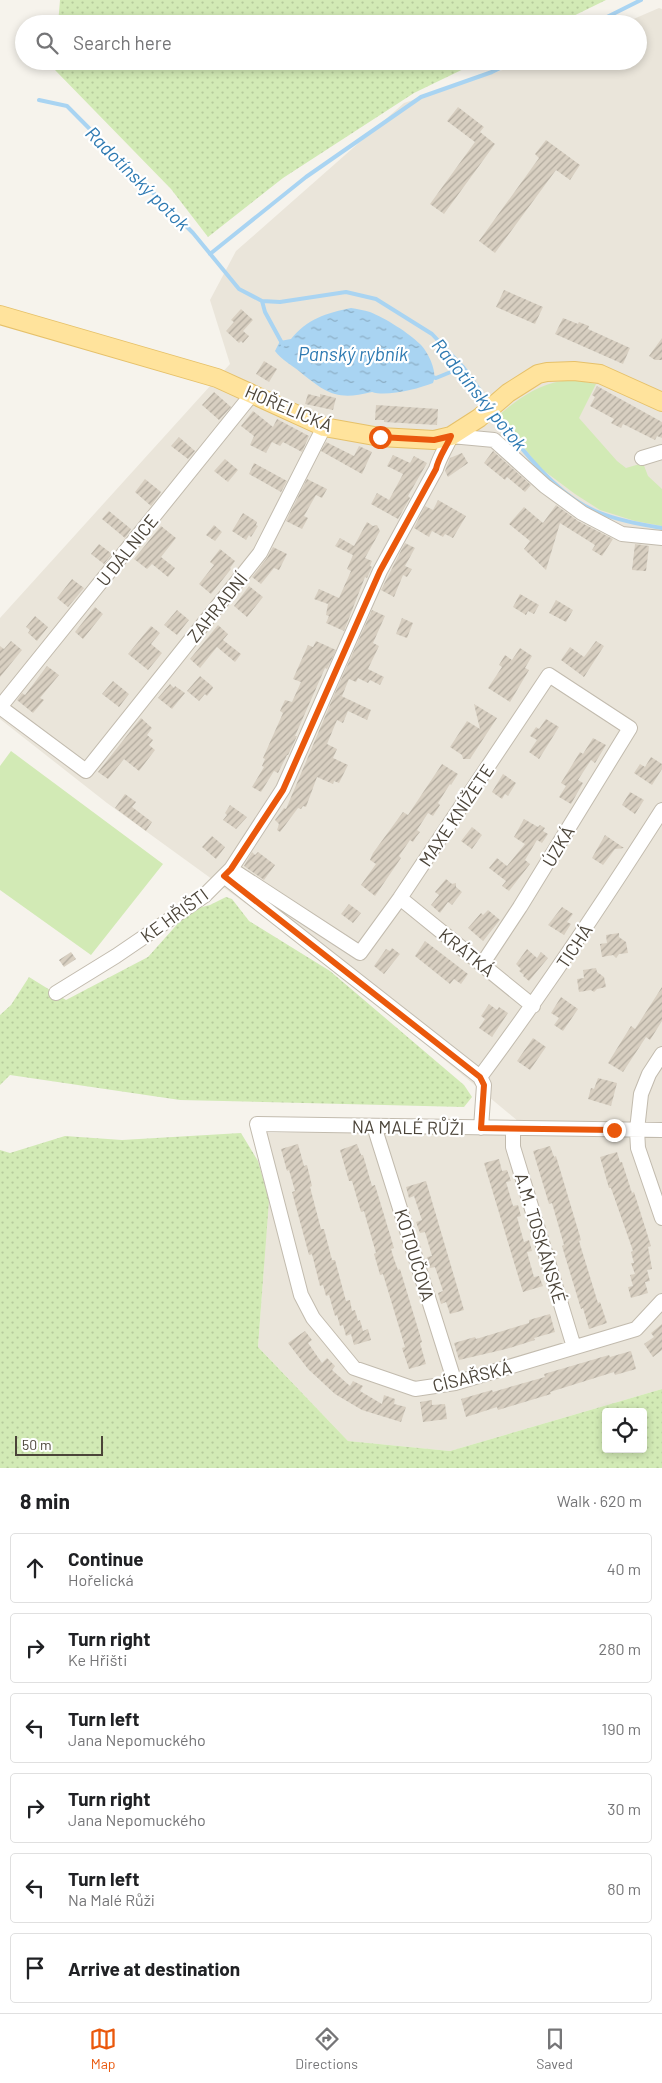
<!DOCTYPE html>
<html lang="en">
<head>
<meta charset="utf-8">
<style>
	body { margin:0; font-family:Barlow,sans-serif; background:#f2f2f2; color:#202124 }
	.controls { position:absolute; right:15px; bottom:15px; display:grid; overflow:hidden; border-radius:5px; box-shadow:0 2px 8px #0003 }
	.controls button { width:45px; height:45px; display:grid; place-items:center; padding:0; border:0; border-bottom:1px solid #e0e0e0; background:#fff; color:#202124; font:25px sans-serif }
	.scale { position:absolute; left:15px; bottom:12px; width:88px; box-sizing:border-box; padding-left:5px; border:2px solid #4b4439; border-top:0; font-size:14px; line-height:18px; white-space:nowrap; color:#4b4439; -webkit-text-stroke:4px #fff; paint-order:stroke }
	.stop { position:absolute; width:15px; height:15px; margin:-11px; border:4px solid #ea580c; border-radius:50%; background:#fff }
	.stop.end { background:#ea580c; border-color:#fff; box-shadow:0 1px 5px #0008 }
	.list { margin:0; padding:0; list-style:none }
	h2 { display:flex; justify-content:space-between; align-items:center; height:65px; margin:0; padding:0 20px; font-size:21px }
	h2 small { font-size:16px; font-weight:400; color:#757577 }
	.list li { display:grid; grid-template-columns:32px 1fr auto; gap:15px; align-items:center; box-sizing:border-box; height:70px; margin:0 10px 10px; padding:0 10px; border:1px solid #e0e0e0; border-radius:5px }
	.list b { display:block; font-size:19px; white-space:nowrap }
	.list p { margin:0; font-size:16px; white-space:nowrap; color:#757577 }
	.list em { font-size:16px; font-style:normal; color:#757577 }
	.icon { flex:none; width:28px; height:28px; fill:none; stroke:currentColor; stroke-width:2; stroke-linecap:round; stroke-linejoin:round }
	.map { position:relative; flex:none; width:662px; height:1468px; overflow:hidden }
	.search { position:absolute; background:#fff; box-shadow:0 2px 8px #0003; left:15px; right:15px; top:15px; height:55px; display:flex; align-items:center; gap:12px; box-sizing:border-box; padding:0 18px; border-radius:28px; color:#757577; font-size:19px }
	.sheet { height:545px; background:#fff }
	nav { display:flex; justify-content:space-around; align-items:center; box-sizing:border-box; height:70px; border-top:1px solid #e0e0e0; background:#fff; font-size:14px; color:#757577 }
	nav a { display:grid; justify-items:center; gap:2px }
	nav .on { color:#ea580c }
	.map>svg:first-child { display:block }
</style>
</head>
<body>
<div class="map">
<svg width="662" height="1468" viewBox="0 0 662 1468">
	<defs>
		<pattern id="grass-dots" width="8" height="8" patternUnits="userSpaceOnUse" patternTransform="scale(1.25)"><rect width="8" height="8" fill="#d2eab5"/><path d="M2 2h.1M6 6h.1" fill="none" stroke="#b6ca9c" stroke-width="1.8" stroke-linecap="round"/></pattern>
		<pattern id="water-ripples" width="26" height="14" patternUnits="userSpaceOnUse" patternTransform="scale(1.25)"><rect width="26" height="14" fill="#a9d4f2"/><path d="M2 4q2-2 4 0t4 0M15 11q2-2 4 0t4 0" fill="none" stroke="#8caec5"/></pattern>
		<pattern id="building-hatch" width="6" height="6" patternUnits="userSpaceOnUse" patternTransform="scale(1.25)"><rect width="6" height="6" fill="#d8cfc1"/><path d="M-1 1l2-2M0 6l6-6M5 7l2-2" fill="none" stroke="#b1aa9e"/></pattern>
	</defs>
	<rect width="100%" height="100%" fill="#f6f3ec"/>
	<path fill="#eae5da" d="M659 8 662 9V1129L531 1132 333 967 107 803 0 719V618L230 364 210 300 236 251 404 103 529 61H638V24H622Z
		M442 1132 662 1137V1389L450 1451 348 1441 258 1347 264 1266 262 1133Z"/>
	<path fill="url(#grass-dots)" fill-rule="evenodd" d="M60 0H606L557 24H58Z
		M55 61H480L414 93 283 178 208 237 171 189 55 70Z
		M226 897 232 899 249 921 330 971 464 1085 472 1097 464 1107 180 1100 10 1075 0 1085V1015L11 1005 29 977 66 1000 148 957 190 910 210 905Z
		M241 1133 258 1161 269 1200 258 1347 348 1441 450 1451 662 1389V1468H0V1150L10 1153 65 1136 122 1140ZM606 1412H643V1449H606Z"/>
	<path fill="#d2eab5" d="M562 381H579L596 384 579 418 617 461 626 468 643 463 648 476 662 489V526L635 521 600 510 575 494 539 467 499 415C518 399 537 385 562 381Z
		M11 751 163 864 91 955 0 890V766Z"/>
	<path fill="url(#water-ripples)" d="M351 308C357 309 364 310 370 312 385 318 409 333 420 344 429 353 438 373 433 383 418 389 386 397 372 392 336 401 326 393 299 371 290 364 282 360 275 351L280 341 291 339C307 319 326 313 351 308Z"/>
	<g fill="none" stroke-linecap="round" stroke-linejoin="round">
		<path stroke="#a9d4f2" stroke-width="4" d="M593 24 641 0
			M39 100 67 106 193 233 239 289 262 301 280 302 346 292 376 299 432 334 463 367 489 403
			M210 254 306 177 421 97 492 72 515 61
			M262 301 265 312 283 345
			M432 377 436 378 463 367
			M494 411C518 446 555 494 595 511 616 520 639 524 662 528"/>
	</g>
	<path fill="url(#building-hatch)" d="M458 107 484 127 480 132 495 144 444 214 430 204 475 142 447 121Z
		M546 140 580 165 570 180 556 170 495 253 479 241 539 158 535 154Z
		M504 290 543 307 535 324 496 307Z
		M241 309 253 320 243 331 249 336 243 343 241 341 239 343 226 331 234 322 231 320Z
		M563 318 578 324 579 322 589 326 588 329 630 348 623 364 555 334Z
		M662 338V360H655L649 356Z
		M264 361 277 369 269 382 256 374Z
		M597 386 662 422V438L657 436 655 440 623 424 621 428 611 423 614 419 590 406 595 397 592 395Z
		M214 392 231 407 219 420 202 405Z
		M308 394 320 397V394L336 398 333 410 305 404Z
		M376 405 438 409 437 425 384 422V420H375Z
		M253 411 273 427 277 419 309 436 302 452 283 442 280 446 272 442 266 453 250 445 254 436 241 426Z
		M179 437 195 451 188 459 171 446Z
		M326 442 354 456 359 446 372 452 362 474 321 451Z
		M493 451 531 485 525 492 507 477 505 480 484 463Z
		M462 453 468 463 448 477 445 471 450 458Z
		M393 455 410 463 414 456 427 463 408 496 410 498 398 519 371 504 377 493 389 500 403 474 387 466Z
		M225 459 238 470 228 482 214 471Z
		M254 463 287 481 281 492 249 474Z
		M145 479 161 492 151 506 135 492Z
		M307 479 327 489 322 498 316 495 304 516 308 518 302 529 286 521Z
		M438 500 466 516 453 538 445 534 443 537 432 531 429 537 414 528 425 506 433 510Z
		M556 505 578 521 613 539 602 556 592 550 595 545 560 523 546 570 524 549 530 541 509 524 524 507 543 523Z
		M109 511 131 529 125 538 102 519Z
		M243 513 257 522 256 525 258 526 251 537 249 535 246 540 232 531Z
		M367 522 373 526 377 525 380 531 365 558 372 561 370 566 372 567 367 578 365 577 344 631 326 623 329 616 326 615 328 604 314 599 319 589 339 598 351 571 347 569 353 555 335 546 340 538 354 546Z
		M214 525 222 532 215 541 206 535Z
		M161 526 176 538 161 557 175 568 168 577 152 564 147 569 134 559Z
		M405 543 415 548 405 566 412 569 407 577 403 575 394 597 381 590Z
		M99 544 112 554 104 564 91 554Z
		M635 544 649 546 646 571 632 570Z
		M273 547 287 554 279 570 274 568 261 584 252 577 267 558Z
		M220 549 235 561 230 568 231 569 211 594 199 584 214 565 210 562Z
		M72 579 84 588 68 607 57 598Z
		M249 586 263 597 247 617 234 606Z
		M520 594 539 605 534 614 528 611 526 615 513 607Z
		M556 600 573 610 566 622 549 613Z
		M95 607 103 614 83 639 75 632Z
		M177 610 189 620 177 635 164 625Z
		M372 610 385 616 373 643 379 646 368 669 384 677 380 685 370 680 368 683 358 678 356 682 349 679 342 696 335 693Z
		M35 616 48 627 37 641 28 633 30 630 26 627Z
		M402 618 413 623 407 638 396 634Z
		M218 625 228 634 223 640 241 654 235 662 217 647 200 668 190 659Z
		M151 626 160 633 151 644 162 653 148 670 128 654Z
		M11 641 22 650 0 677V646L4 649Z
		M316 641 336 650 327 669 325 668 295 736H297L288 755H287L278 773 274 771 261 792 252 787 264 767 262 766 265 759 263 758 283 713 280 711 285 700 292 702 301 682 293 679 308 645 313 647Z
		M596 641 604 646 584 677 561 660 570 647 584 657Z
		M520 648 532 656 525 668 529 670 510 702 488 688 502 667 499 665 505 655 512 660Z
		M47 666 59 675 40 698 44 700 33 713 17 700 22 693 25 695Z
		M200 676 212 686 213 688 207 696 205 694 199 701 187 691Z
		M113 681 129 694 119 707 102 694Z
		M170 684 174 688 175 686 185 693 172 709 158 698Z
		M335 693 371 710 367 720 348 711 343 723 337 720 327 744 337 749 333 758 348 765 339 783 334 781 333 784 317 777 306 807 303 806 301 809 298 808 280 832 277 830 279 824 275 820 284 808 286 809Z
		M474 704 497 718 470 759H463L462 755 450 747 467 721 480 729Z
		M141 718 152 728 147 735 153 740 149 745 155 750 139 771 124 759 108 779 98 772Z
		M546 719 559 727 539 759 529 752 537 740 530 736 536 727 539 729Z
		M593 738 606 745 595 763 591 760 578 780 583 783 571 804 559 797 566 786 561 783 580 752 583 754Z
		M651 757 662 764V769L652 785 634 773 640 764 645 767Z
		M442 764 458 774 451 785 450 784 438 803 440 805 433 816 428 813 417 830 420 832 416 837 413 842 410 840 399 856 401 858 375 896 361 885 376 864 370 860 373 853 403 812 408 815Z
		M503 774 516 783 508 796 505 794 502 799 492 792Z
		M630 792 644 800 635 814 622 805Z
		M125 794 136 802 132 807 152 822 146 831 115 808Z
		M230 805 247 817 236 829 223 820 227 815 225 813Z
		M524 819 538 827 540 825 545 828 543 831 548 834 542 843 537 840 525 860 530 864 509 891 502 886 506 881 489 868 497 858 507 866 525 844 514 837Z
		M472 827 482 835 472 849 461 841Z
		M605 835 624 848 615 849 603 865 592 858Z
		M212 836 225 847 216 859 202 847Z
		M252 852 255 855 258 852 275 865 264 880 244 866Z
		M446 879 452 884 456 883V887L462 892 452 905 448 902 440 913 431 905 439 895 435 892Z
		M349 904 361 913 353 923 341 914Z
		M562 907 573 914 567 922 571 924 564 935 548 925Z
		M488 910 500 920 483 941 468 928 481 913 483 915Z
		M619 933V937L626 942 628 953 619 954 616 958 613 955 602 957 600 944 607 943 606 935Z
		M425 941 468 974 461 984 454 979 450 984 415 956Z
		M392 948 400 954 384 974 374 966 386 949 390 951Z
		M527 949 537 958 541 952 548 958 529 981 523 976 524 975 519 971 521 969 516 964Z
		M71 952 76 959 64 967 59 960Z
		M596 968 597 972 604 977 606 987 597 989 594 992 591 990 579 992 577 979 584 978 583 970Z
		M662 987V1021L650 1040 646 1037 623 1072 608 1063 631 1026 635 1029Z
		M561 997 578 1009 563 1031 554 1025 559 1018 551 1013Z
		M489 1004 497 1010 499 1007 508 1013 492 1037 479 1028 485 1019 481 1016Z
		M533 1038 546 1047 530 1070 517 1061Z
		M598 1078 617 1083 611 1106 588 1099 591 1088 594 1089Z
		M298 1144 304 1166 307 1165 312 1186 310 1187 321 1229H324L332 1260H335L346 1301 350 1300 352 1311 355 1310 358 1321 360 1320 363 1331 368 1329 371 1340 354 1345 351 1334 346 1336 343 1325 340 1326 337 1315 335 1316 329 1295 326 1296 323 1285 320 1286 312 1254 309 1255 292 1192 295 1191 289 1170 287 1171 281 1149Z
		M357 1144 361 1155H363L372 1186 375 1185 394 1248 391 1249 394 1259 398 1270 400 1269 422 1342 420 1343 426 1364 409 1369 402 1348 405 1347 383 1274 380 1275 377 1264 374 1254 376 1253 367 1222 364 1211 361 1212 352 1181H349L340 1150Z
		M550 1146 554 1157 556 1156 581 1240 579 1241 598 1303 600 1302 607 1323 589 1329 583 1308 581 1309 562 1246 564 1245 552 1203 549 1204 533 1151Z
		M617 1152 620 1162H622L632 1193 634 1192 651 1246 648 1247 652 1269 647 1270 650 1281 645 1282 648 1293 631 1298 628 1287 633 1286 630 1275 635 1274 631 1263H634L631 1252 633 1251 611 1188H609L600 1157Z
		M499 1159 502 1171 507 1170 511 1181 506 1182 513 1206 518 1205 521 1216 517 1217 524 1242 529 1240 532 1251 527 1252 534 1277 539 1276 543 1286 523 1292 484 1163Z
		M426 1181 464 1310 450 1314 446 1302 441 1304 438 1293 443 1291 435 1267 430 1268 427 1257 432 1256 425 1232 420 1233 416 1222 422 1220 414 1196 409 1198 406 1187Z
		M550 1314 555 1332 534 1338 535 1340 506 1349 459 1360 454 1343 475 1337 476 1339 486 1336 529 1323V1320Z
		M662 1324V1350L653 1357 644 1344 654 1337 651 1333Z
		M305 1331 312 1340 308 1343 322 1363 327 1358 335 1366 332 1370 350 1386 353 1381 363 1386 360 1391 382 1404 384 1395 395 1399 394 1404 406 1407 401 1422 362 1410 335 1394 308 1369 288 1343Z
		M631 1351 636 1369 615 1375 614 1372 550 1392 551 1394 508 1407 498 1410 497 1407 466 1417 461 1399 492 1390 493 1392 503 1389 545 1377 544 1374 609 1355 610 1357Z
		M432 1400V1405L445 1404 447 1419 423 1422 420 1402Z"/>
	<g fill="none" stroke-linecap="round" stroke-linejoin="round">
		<g stroke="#c2bbae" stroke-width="16">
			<path id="minor" d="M642 458 662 452
				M0 707 86 771 260 553 324 427
				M0 707 253 393
				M231 869 360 953 400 898 549 675 630 728 520 907 483 963
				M224 876 480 1077 484 1085 481 1128
				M400 898 533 1006
				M56 993 116 956 204 896 231 869 283 789 380 571 436 469C440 456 446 448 451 436L494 440 545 486 582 513 622 534 662 538
				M662 1054 649 1074 641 1094 637 1130 638 1148 662 1218
				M480 1077C545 990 604 901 662 810
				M374 1126 455 1383
				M513 1129V1147L574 1347
				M662 1130 257 1124 301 1295 313 1318 354 1368 415 1389 455 1383 636 1329 662 1301"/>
		</g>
		<g stroke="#e6c16a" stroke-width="20">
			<path id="major" d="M0 315 217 378 324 427 380 437 434 440 451 436 479 418 508 393 538 374 547 372 574 371 600 374 662 402"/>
		</g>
		<use href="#minor" stroke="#fff" stroke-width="14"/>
		<use href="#major" stroke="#ffe39c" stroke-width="18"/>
	</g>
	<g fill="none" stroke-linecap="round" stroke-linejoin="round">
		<path stroke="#ea580c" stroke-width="6" d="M380 437 434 440 451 436C446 448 439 456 436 469L380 571 283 790 231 869 224 876 480 1077 484 1085 481 1128 614 1130"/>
	</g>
	<g text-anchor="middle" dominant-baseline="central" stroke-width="4.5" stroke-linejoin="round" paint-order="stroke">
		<g font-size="18" fill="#4b4439" stroke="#fff">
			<text transform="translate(289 408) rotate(23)">HOŘELICKÁ</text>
			<text transform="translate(127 550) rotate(-51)">U DÁLNICE</text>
			<text transform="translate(217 607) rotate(-51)">ZAHRADNÍ</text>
			<text transform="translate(456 815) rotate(-56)">MAXE KNÍŽETE</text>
			<text transform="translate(558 846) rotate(-59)">ÚZKÁ</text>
			<text transform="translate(174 915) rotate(-36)">KE HŘIŠTI</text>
			<text transform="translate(574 946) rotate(-56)">TICHÁ</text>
			<text transform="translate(467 952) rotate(39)">KRÁTKÁ</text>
			<text transform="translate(408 1127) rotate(1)">NA MALÉ RŮŽI</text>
			<text transform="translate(541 1238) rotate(73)">A.M. TOSKÁNSKÉ</text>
			<text transform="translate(415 1255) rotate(73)">KOTOUČOVA</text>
			<text transform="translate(472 1376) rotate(-14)">CÍSAŘSKÁ</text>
		</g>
		<g font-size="19" font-style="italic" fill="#2e7ab2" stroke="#fff">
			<text transform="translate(138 178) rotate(45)">Radotínský potok</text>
			<text x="353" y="353">Panský rybník</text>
			<text transform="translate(480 394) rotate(51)">Radotínský potok</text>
		</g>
	</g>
</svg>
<div class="controls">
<button><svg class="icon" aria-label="locate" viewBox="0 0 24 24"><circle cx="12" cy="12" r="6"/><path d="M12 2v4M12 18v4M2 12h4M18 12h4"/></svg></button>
</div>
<div class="scale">50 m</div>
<div class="stop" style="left:380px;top:437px"></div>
<div class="stop end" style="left:614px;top:1130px"></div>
<div class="search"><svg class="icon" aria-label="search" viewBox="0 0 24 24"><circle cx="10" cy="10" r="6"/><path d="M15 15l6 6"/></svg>Search here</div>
</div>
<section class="sheet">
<h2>8 min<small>Walk · 620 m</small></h2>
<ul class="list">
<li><svg class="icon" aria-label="ahead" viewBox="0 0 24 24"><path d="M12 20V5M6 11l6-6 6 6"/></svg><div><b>Continue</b><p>Hořelická</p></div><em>40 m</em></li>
<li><svg class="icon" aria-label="right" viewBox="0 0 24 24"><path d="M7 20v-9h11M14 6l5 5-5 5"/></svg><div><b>Turn right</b><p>Ke Hřišti</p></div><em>280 m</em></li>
<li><svg class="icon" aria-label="left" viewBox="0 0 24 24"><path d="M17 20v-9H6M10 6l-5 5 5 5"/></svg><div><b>Turn left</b><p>Jana Nepomuckého</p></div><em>190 m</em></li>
<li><svg class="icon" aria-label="right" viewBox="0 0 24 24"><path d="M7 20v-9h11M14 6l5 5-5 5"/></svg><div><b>Turn right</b><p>Jana Nepomuckého</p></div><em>30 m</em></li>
<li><svg class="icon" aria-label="left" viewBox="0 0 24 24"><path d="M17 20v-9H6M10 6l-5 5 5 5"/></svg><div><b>Turn left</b><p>Na Malé Růži</p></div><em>80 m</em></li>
<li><svg class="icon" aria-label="arrive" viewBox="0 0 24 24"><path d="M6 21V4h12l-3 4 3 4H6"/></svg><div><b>Arrive at destination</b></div></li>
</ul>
</section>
<nav>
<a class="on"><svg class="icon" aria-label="map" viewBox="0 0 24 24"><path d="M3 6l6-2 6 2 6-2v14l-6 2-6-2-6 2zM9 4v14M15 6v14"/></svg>Map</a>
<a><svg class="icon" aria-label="directions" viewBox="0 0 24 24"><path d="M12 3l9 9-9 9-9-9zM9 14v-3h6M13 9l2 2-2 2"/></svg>Directions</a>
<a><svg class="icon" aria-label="saved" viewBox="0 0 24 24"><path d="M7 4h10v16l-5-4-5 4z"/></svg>Saved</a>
</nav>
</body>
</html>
